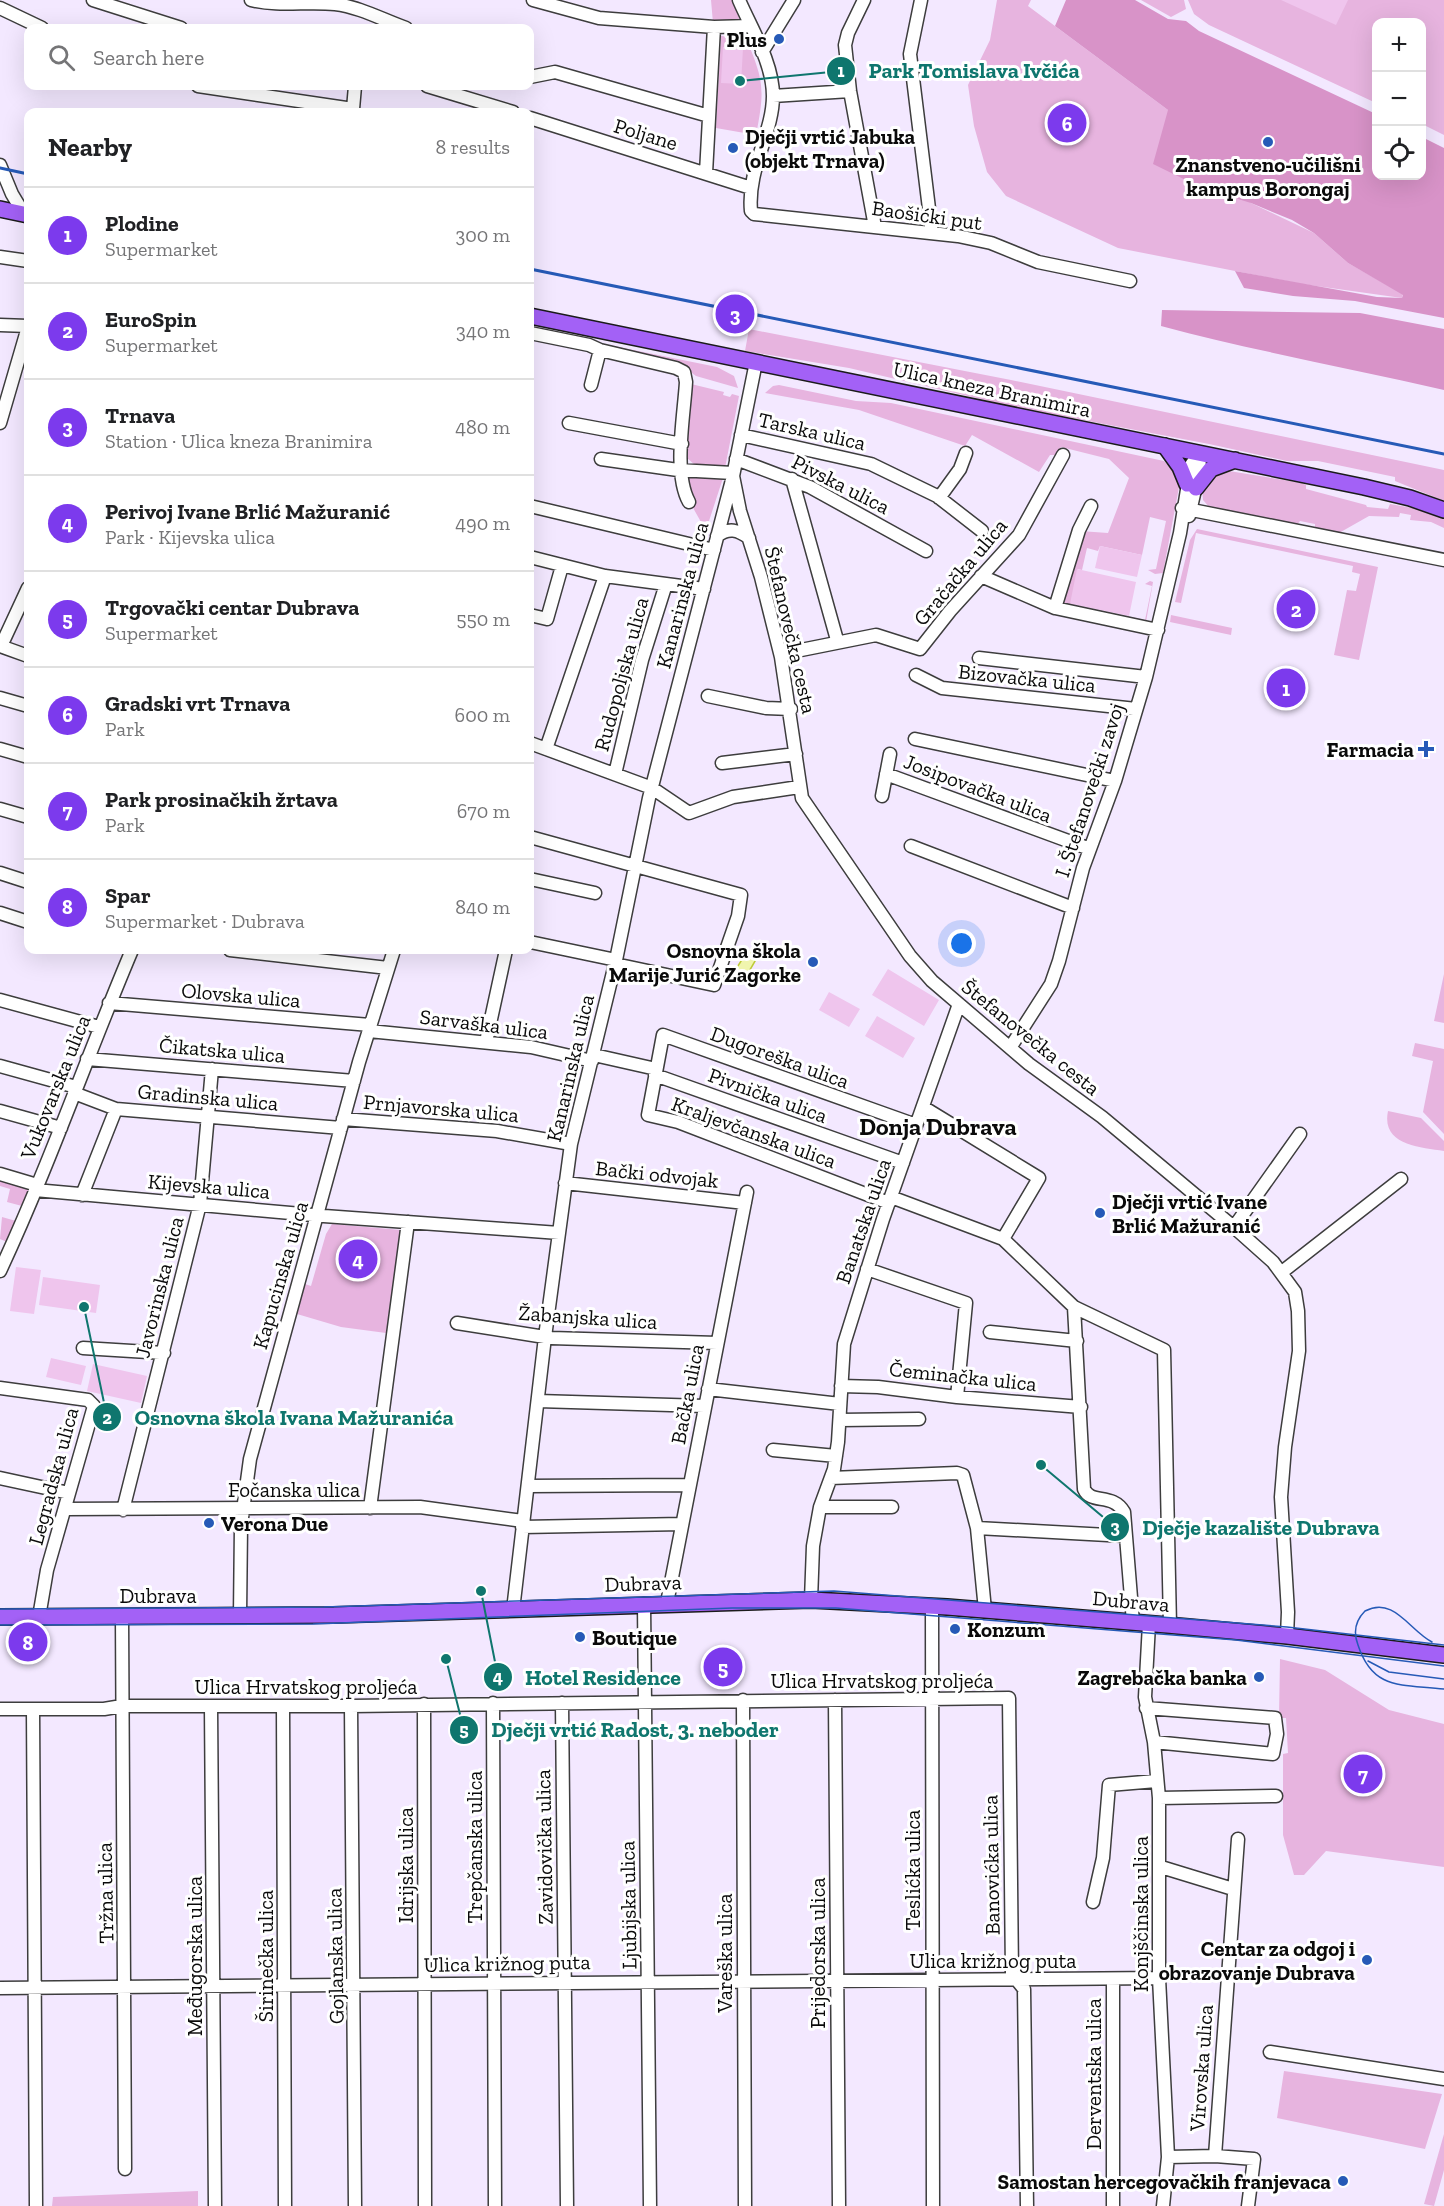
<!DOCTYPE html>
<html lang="en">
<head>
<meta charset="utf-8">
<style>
	body { margin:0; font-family:"Zilla Slab",serif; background:#f2f2f2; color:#202124 }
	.controls { position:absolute; right:18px; top:18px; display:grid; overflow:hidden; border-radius:12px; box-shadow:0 6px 24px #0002 }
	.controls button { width:54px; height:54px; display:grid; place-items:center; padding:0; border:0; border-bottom:2px solid #e0e0e0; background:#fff; color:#202124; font:30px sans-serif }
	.you { position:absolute; left:962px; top:944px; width:21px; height:21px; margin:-15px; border:4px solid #fff; border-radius:50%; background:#1a73e8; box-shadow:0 0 0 9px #1a73e833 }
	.badge { display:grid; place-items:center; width:39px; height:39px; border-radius:50%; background:#7c3aed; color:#fff; font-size:20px; font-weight:700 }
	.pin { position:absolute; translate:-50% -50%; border:3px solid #fff; box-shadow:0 2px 6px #0006 }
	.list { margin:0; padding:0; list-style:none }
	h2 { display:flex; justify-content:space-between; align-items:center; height:78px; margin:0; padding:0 24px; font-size:26px }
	h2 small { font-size:20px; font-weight:400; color:#757577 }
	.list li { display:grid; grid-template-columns:39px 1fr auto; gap:18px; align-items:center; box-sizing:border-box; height:96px; padding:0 24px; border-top:2px solid #e0e0e0 }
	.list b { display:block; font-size:22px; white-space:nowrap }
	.list p { margin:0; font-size:20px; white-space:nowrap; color:#757577 }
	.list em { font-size:20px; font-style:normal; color:#757577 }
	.icon { flex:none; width:33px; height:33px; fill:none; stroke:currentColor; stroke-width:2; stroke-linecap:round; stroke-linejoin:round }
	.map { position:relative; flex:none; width:1444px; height:2206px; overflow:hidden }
	.search { position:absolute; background:#fff; box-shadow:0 6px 24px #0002; left:24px; top:24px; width:510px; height:66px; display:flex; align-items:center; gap:15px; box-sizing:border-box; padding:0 21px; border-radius:12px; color:#757577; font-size:22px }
	.panel { position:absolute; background:#fff; box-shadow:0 6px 24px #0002; left:24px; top:108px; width:510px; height:846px; border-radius:12px }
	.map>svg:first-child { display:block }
</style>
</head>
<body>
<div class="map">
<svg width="1444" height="2206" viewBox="0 0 1444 2206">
	<rect width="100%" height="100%" fill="#f3e8ff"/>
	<path fill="#e7b4df" d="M711 0H732L740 21 713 23Z
		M997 0H1031L1028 6 1168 110 1251 203 1314 233 1348 263 1403 294 1402 298 1302 284 1118 248 1006 196 987 172 974 126 968 85 990 40Z
		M1141 0H1184L1186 9 1171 17Z
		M1188 0H1444V135L1422 124V22H1376V103L1209 25 1194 14Z
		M721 36 746 38C764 81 765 89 756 135L716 128Z
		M530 329 717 367 734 376 738 388 696 376 685 368Z
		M749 329 1011 380 1444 470V501L1395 481V477L1318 461H1287L1209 444 1010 406 849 368 745 351Z
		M691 384 724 392 723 395 730 397 732 394 739 396 725 468 695 465 687 458Z
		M779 385 856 401 891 403 1164 461 1175 472 1179 487 1163 573 1155 574 1148 570 1156 569 1166 521 1150 517 1142 555 1100 546 1098 551 1087 548 1082 570 1078 569 1071 604 1145 620 1152 586 1145 584 1150 581 1153 582 1146 622 1059 604 1080 531 1108 533 1129 478 1109 459 1061 447 1057 455H1050L1039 472 972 435 965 446 859 410 765 393 773 386Z
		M1229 471 1302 483 1306 485V489L1366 505 1367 507 1388 509 1390 504 1418 509 1444 519V528L1431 522 1410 520 1411 515 1400 513 1399 517 1369 516 1339 533 1315 529V524L1300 521 1296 526 1210 508 1203 500 1202 487 1220 472Z
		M687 474 724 475 709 521 701 522 692 506Z
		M1197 529 1378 567 1359 660 1334 655 1347 590 1356 591 1360 574 1352 572 1353 566 1196 533 1181 603 1175 602 1190 540Z
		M1171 615 1232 628 1231 635 1170 622Z
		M1444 974V1023L1434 1021Z
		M1415 1043 1444 1049V1134L1423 1112 1433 1061 1412 1056Z
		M1388 1111 1421 1118 1444 1141V1151C1419 1147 1381 1145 1388 1111Z
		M0 1179 29 1188 22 1206 7 1202 10 1189 0 1186Z
		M2 1217 16 1221 7 1242 0 1239Z
		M332 1224 401 1230 386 1333 341 1327 297 1314 305 1284 311 1286 326 1234Z
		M1280 1659 1325 1670 1389 1710 1444 1724V1867L1326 1851 1304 1875H1294L1283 1835V1754L1288 1753 1286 1718H1279Z
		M1284 2071 1442 2094 1425 2149 1277 2118Z
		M1444 2134V2170L1434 2206 1424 2204Z
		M198 2191V2206H52L53 2197Z"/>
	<path fill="#d893c8" d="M1066 0H1135L1168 19 1186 21 1199 31 1376 114V176H1422V137L1444 148V318L1355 301 1293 296 1244 288 1235 271 1377 297 1402 298 1403 295 1348 263 1314 233 1292 220 1251 203 1202 188 1153 164 1168 110 1055 26Z
		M1162 310 1360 313 1444 329V390C1350 368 1254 351 1161 326Z"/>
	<path fill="#efc5ed" d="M1281 0H1348L1336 25Z
		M723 47 743 48 741 84 721 83Z
		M1100 546 1142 555 1137 577 1095 568Z
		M1077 569 1136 582 1129 616 1070 604Z
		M888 969 939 1000 924 1026 872 995Z
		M829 992 860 1009 849 1027 819 1010Z
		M877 1016 915 1038 903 1058 865 1036Z
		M16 1267 41 1270 34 1314 10 1311Z
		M43 1277 100 1285 96 1313 39 1305Z
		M51 1358 86 1366 81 1385 46 1377Z
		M93 1364 147 1376 141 1403 87 1391Z"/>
	<path fill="#f0f5ae" stroke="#beca37" stroke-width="1.5" d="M748 950 758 956 747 975 736 969Z"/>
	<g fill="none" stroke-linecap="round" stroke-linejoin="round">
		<g stroke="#3d3d3d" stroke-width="15">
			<path id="minor" d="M93 0 181 28
				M251 0C279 7 307 1 335 4 360 7 383 20 406 28
				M533 0 599 18 714 27
				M739 0C752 30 773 63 773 96 773 133 747 169 751 211L754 214 958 236 991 243 1038 262 1130 281
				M864 0 848 33 845 45 850 91 875 227
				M921 0 910 54 932 233
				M0 8 42 28
				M762 52 794 0
				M530 77 555 72 709 116
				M198 86 353 109 355 86
				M427 86 513 112
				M773 96 850 91
				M530 118 751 188
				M0 165 12 194 24 214
				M706 173 714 27 750 26
				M0 257 28 261
				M0 325 28 326
				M530 333 589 345 600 350 676 368 684 372 686 382C684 416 673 473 689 502
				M756 362 733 476 740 511 761 577 781 657 802 798 910 956 932 981 1029 1064 1102 1117 1236 1229 1273 1262 1295 1292 1298 1311 1299 1351 1285 1447 1281 1497 1288 1612 1287 1636
				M591 385 600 350
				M0 423 28 327
				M569 423 682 444
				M741 435 871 464 937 496 982 531
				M601 459 678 470 733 473
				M736 459 810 487 926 551
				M792 479 837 640
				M939 498 960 469 966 453
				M530 506 714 550
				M1182 508 1444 560
				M1189 516 1200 468 1199 453
				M717 536C729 527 738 530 749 538
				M530 557 605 576 704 589
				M981 576 1055 608 1158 630
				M1055 608 1079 530 1091 506
				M530 615 547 619 562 566
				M0 646 28 656
				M1 646 28 588
				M781 654 876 635 920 649 950 611 1019 535 1063 455
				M979 658 1146 677
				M916 675 942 688 1136 709
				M708 696 766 708 791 709
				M0 698 28 706
				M915 739 1115 781
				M530 743 652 788 689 813 733 797 799 787
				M0 749 28 757
				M546 749 605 576
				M722 763 796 754
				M615 774 642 660 666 584
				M886 774 1090 849
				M882 796 890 754
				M0 809 28 817
				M530 837 741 895 738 916 714 985 615 964
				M911 846 1073 908
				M0 873 28 882
				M530 879 595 893
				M0 913 28 922
				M530 942 616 960
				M230 950 388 968
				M0 1000 99 1027
				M109 1003 370 1025
				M369 1031 531 1047 592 1061
				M486 1042 506 950
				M1010 1048 1051 984 1059 961 1083 868 1115 781 1146 677 1180 533 1191 465 1199 453
				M594 1055 656 1069
				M87 1059 354 1081
				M0 1066 76 1087
				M655 1075 903 1163
				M74 1093 116 1109 341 1128
				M923 1107 1039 1178 1003 1239
				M0 1111 61 1128
				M343 1119 497 1131 571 1144
				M0 1174 37 1185
				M565 1183 745 1203
				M35 1190 324 1216 559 1233
				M82 1195 116 1109
				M891 1197 1003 1239 1074 1307 1164 1350 1170 1625
				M889 1203 678 1122 648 1115 663 1035 916 1125
				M1234 1227 1300 1134
				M867 1269 966 1303 957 1397
				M0 1271C49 1166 87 1056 132 950
				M1282 1272 1401 1179
				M1074 1307 1084 1489C1091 1505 1112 1492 1124 1512L1133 1622
				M457 1323 551 1338 717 1343
				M990 1332 1077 1341
				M83 1348 164 1353
				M841 1386 878 1387 957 1397 1081 1407
				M0 1388 88 1400 94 1406 47 1570 39 1617
				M708 1389 840 1404
				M538 1401 704 1406
				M840 1420 919 1419
				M773 1450 836 1456
				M0 1478 69 1493
				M831 1478 957 1473 963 1475 977 1528 985 1610
				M528 1486 688 1485
				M820 1507H892
				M370 1508 408 1222
				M65 1509 420 1507 523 1521
				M123 1510 200 1204 212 1069
				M522 1527 682 1524
				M977 1528 1126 1536
				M811 1600 813 1546 820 1507 834 1469 838 1442 844 1344 883 1219 959 1004
				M667 1603 747 1192
				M644 1604 650 2206
				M932 1606 933 2206
				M513 1610 545 1337 571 1144 616 960 649 798 732 480
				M122 1616 125 2169
				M240 1616 241 1525 250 1459 359 1062 394 950
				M1149 1624 1145 1697 1154 1742 1159 1798V1978L1168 2157 1163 2206
				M743 1700 745 2206
				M835 1700 839 2206
				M493 1703 495 2206
				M562 1703 567 2206
				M424 1704 425 2206
				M283 1706 285 2206
				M351 1706 355 2206
				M211 1707 215 2206
				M1146 1708 1275 1718 1277 1734 1273 1754 1154 1742
				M0 1709H104L122 1706H351L1009 1698 1012 1974 1024 1989 1027 2206
				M33 1709 36 2206
				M1159 1798 1276 1796
				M1161 1867 1233 1889
				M1093 1902 1103 1858 1109 1785 1156 1781
				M0 1988 1159 1978
				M1270 2052 1444 2079
				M1215 2156 1238 1839
				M1168 2157 1215 2156 1254 2159 1248 2206
				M1113 2206V1979"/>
		</g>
		<g stroke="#1b1b1b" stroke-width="18">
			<path id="major" d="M0 209 28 215
				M530 316 1364 487 1410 498 1444 510
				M1165 446 1180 467 1187 484
				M1196 488 1211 469 1235 460
				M0 1617 334 1615 811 1600 947 1607 1167 1625 1287 1636 1444 1655"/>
		</g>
		<use href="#minor" stroke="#fff" stroke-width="12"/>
		<use href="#major" stroke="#a361f6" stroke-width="15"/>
		<path stroke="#265ab7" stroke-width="1.5" d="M0 1609 324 1607 834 1591 1287 1627 1444 1645
			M0 1625 313 1624 732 1608H836L1236 1640 1444 1666
			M1432 1642C1409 1630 1394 1596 1365 1611 1355 1621 1353 1632 1358 1645 1373 1691 1402 1684 1444 1689
			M1368 1661 1389 1672 1444 1679"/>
		<path stroke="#265ab7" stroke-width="3" d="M0 168 28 174
			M530 269 1444 454"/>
	</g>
	<g fill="#265ab7" stroke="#fff" stroke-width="2">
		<circle cx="779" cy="39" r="6"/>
		<circle cx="1268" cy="142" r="6"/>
		<circle cx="733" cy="148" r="6"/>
		<path d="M1423 740h6v6h6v6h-6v6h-6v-6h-6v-6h6z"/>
		<circle cx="813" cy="962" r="6"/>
		<circle cx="1100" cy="1213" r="6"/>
		<circle cx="209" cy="1523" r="6"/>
		<circle cx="955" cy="1629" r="6"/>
		<circle cx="580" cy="1637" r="6"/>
		<circle cx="1259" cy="1677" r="6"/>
		<circle cx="1367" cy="1960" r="6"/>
		<circle cx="1343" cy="2181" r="6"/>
	</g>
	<g text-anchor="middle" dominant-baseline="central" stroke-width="6" stroke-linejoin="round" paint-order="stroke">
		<g font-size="21" font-weight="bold" fill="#0a0a0a" stroke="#fff" text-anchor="end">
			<text x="767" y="39">Plus</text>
			<text x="745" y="136" text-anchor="start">Dječji vrtić Jabuka<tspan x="745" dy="24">(objekt Trnava)</tspan></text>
			<text x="1268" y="164" text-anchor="middle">Znanstveno-učilišni<tspan x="1268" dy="24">kampus Borongaj</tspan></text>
			<text x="1414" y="749">Farmacia</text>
			<text x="801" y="950">Osnovna škola<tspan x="801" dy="24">Marije Jurić Zagorke</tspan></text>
			<text x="1112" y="1201" text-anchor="start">Dječji vrtić Ivane<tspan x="1112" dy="24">Brlić Mažuranić</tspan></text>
			<text x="221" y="1523" text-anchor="start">Verona Due</text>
			<text x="967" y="1629" text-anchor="start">Konzum</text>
			<text x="592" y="1637" text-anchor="start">Boutique</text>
			<text x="1247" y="1677">Zagrebačka banka</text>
			<text x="1355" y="1948">Centar za odgoj i<tspan x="1355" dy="24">obrazovanje Dubrava</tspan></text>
			<text x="1331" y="2181">Samostan hercegovačkih franjevaca</text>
		</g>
		<g font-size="21" fill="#0a0a0a" stroke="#fff">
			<text transform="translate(646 134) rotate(17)">Poljane</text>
			<text transform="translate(927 215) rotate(8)">Baošićki put</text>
			<text transform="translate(992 389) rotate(12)">Ulica kneza Branimira</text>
			<text transform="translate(812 431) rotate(13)">Tarska ulica</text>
			<text transform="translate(841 484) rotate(27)">Pivska ulica</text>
			<text transform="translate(960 572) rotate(-50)">Gračačka ulica</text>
			<text transform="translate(682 595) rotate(-75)">Kanarinska ulica</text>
			<text transform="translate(791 630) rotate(77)">Štefanovečka cesta</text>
			<text transform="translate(621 674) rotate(-75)">Rudopoljska ulica</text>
			<text transform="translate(1027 678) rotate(6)">Bizovačka ulica</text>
			<text transform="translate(978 788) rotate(21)">Josipovačka ulica</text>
			<text transform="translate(1089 790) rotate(-72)">I. Štefanovečki zavoj</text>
			<text transform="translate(241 995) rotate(5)">Olovska ulica</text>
			<text transform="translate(484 1024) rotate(7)">Sarvaška ulica</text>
			<text transform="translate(1031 1037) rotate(39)">Štefanovečka cesta</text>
			<text transform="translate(222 1050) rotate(5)">Čikatska ulica</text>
			<text transform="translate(780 1057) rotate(20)">Dugoreška ulica</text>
			<text transform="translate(570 1068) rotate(-77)">Kanarinska ulica</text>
			<text transform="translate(55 1087) rotate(-68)">Vukovarska ulica</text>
			<text transform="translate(768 1095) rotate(20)">Pivnička ulica</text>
			<text transform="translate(208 1097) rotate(5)">Gradinska ulica</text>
			<text transform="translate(441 1108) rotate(5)">Prnjavorska ulica</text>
			<text transform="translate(754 1132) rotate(20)">Kraljevčanska ulica</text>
			<text transform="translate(657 1174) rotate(6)">Bački odvojak</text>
			<text transform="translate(209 1186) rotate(5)">Kijevska ulica</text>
			<text transform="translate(863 1221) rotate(-71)">Banatska ulica</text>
			<text transform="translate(280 1275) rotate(-74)">Kapucinska ulica</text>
			<text transform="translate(159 1287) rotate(-76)">Javorinska ulica</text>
			<text transform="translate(588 1317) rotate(4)">Žabanjska ulica</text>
			<text transform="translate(963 1376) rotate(6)">Čeminačka ulica</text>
			<text transform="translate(687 1394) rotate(-79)">Bačka ulica</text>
			<text transform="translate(53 1476) rotate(-75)">Legradska ulica</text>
			<text x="294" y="1489">Fočanska ulica</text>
			<text transform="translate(643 1583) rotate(-2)">Dubrava</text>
			<text x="158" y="1595">Dubrava</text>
			<text transform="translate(1131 1601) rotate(5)">Dubrava</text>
			<text x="882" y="1680">Ulica Hrvatskog proljeća</text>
			<text x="306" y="1686">Ulica Hrvatskog proljeća</text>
			<text transform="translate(474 1847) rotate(-90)">Trepčanska ulica</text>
			<text transform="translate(544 1847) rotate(-91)">Zavidovička ulica</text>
			<text transform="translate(405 1865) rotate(-90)">Idrijska ulica</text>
			<text transform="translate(991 1865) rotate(-91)">Banovićka ulica</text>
			<text transform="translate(912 1870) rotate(-90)">Teslićka ulica</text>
			<text transform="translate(105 1893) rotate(-91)">Tržna ulica</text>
			<text transform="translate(628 1905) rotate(-91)">Ljubijska ulica</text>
			<text transform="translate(1140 1914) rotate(-90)">Konjščinska ulica</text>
			<text transform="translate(724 1953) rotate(-90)">Vareška ulica</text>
			<text transform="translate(817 1953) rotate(-90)">Prijedorska ulica</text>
			<text transform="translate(194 1956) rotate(-90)">Međugorska ulica</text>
			<text transform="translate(265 1956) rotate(-90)">Širinečka ulica</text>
			<text transform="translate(335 1956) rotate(-91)">Gojlanska ulica</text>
			<text x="993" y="1960">Ulica križnog puta</text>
			<text transform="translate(507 1963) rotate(-1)">Ulica križnog puta</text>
			<text transform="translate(1201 2068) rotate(-86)">Virovska ulica</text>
			<text transform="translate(1093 2074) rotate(-90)">Derventska ulica</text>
		</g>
		<g font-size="24" font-weight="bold" fill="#0a0a0a" stroke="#fff">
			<text x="938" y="1126">Donja Dubrava</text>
		</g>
	</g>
	<path fill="none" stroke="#0f766e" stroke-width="2" d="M740 81L841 71M84 1307L107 1417M1041 1465L1115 1527M481 1591L498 1677M446 1659L464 1730"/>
	<g fill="#0f766e" stroke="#fff" stroke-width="2">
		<circle cx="740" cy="81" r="6"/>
		<circle cx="84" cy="1307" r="6"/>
		<circle cx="1041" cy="1465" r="6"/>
		<circle cx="481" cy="1591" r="6"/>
		<circle cx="446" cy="1659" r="6"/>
		<circle cx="841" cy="71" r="15"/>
		<circle cx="107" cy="1417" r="15"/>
		<circle cx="1115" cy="1527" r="15"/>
		<circle cx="498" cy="1677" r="15"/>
		<circle cx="464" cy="1730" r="15"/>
	</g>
	<g font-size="18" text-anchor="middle" font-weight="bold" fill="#fff">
		<text x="841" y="77">1</text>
		<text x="107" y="1424">2</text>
		<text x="1115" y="1533">3</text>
		<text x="498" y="1683">4</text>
		<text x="464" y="1736">5</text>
	</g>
	<g font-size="22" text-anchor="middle" font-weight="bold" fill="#0f766e" stroke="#fff" stroke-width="6" stroke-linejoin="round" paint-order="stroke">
		<text x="974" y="78">Park Tomislava Ivčića</text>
		<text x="294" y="1425">Osnovna škola Ivana Mažuranića</text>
		<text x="1261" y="1535">Dječje kazalište Dubrava</text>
		<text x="603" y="1685">Hotel Residence</text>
		<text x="635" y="1737">Dječji vrtić Radost, 3. neboder</text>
	</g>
</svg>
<div class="controls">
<button>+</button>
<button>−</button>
<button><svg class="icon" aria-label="locate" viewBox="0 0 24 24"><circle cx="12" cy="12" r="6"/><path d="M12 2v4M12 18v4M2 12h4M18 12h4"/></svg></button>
</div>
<div class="you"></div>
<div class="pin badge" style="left:1286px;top:688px">1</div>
<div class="pin badge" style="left:1296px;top:609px">2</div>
<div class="pin badge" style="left:735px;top:314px">3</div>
<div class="pin badge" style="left:358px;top:1259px">4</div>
<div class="pin badge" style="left:723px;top:1667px">5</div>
<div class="pin badge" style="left:1067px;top:123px">6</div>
<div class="pin badge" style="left:1363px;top:1774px">7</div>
<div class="pin badge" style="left:28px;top:1642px">8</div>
<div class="search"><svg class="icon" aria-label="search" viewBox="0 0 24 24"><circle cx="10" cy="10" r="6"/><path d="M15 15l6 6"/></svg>Search here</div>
<section class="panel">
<h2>Nearby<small>8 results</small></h2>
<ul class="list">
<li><span class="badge">1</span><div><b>Plodine</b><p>Supermarket</p></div><em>300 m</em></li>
<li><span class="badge">2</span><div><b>EuroSpin</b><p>Supermarket</p></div><em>340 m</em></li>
<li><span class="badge">3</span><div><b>Trnava</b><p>Station · Ulica kneza Branimira</p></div><em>480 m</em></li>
<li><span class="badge">4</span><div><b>Perivoj Ivane Brlić Mažuranić</b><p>Park · Kijevska ulica</p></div><em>490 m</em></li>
<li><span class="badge">5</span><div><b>Trgovački centar Dubrava</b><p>Supermarket</p></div><em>550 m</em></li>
<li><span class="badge">6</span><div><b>Gradski vrt Trnava</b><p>Park</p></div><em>600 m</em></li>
<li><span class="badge">7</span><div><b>Park prosinačkih žrtava</b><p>Park</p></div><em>670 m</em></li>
<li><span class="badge">8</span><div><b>Spar</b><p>Supermarket · Dubrava</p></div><em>840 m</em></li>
</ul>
</section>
</div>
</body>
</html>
